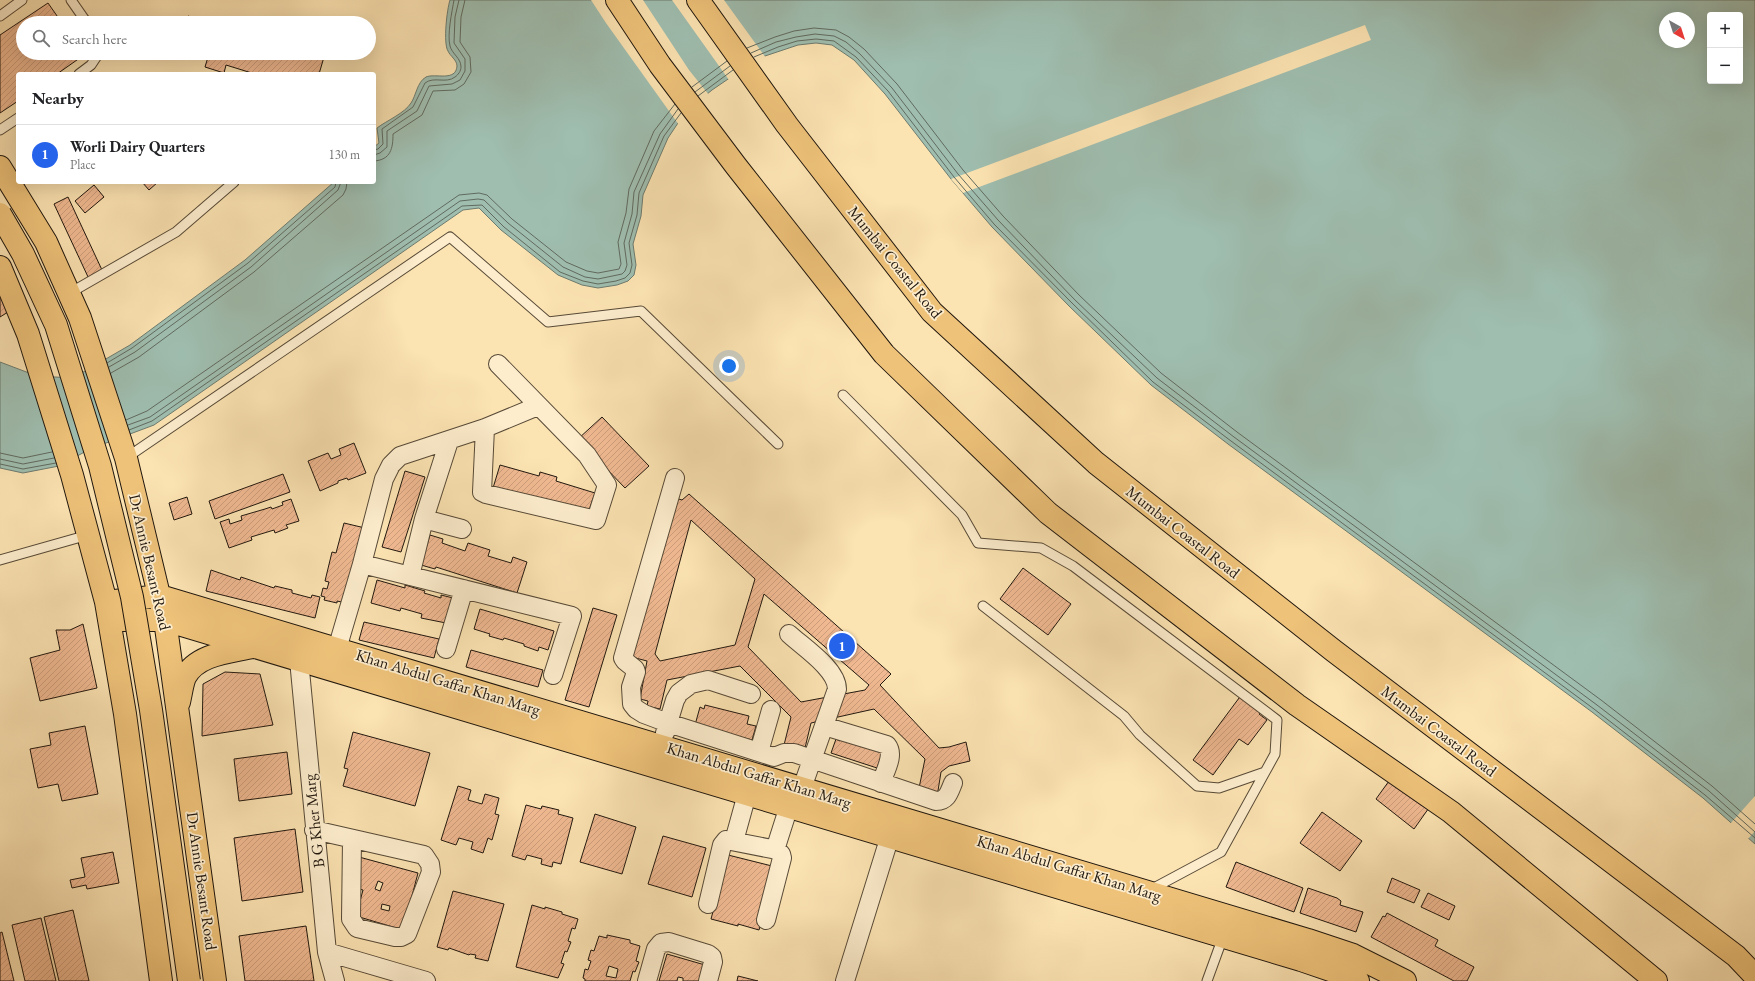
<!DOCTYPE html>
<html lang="en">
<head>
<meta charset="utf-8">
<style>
	body { margin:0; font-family:"EB Garamond",serif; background:#f6f6f6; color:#202124 }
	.controls { position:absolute; right:12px; top:12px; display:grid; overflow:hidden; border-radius:4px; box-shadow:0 4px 16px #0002 }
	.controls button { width:36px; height:36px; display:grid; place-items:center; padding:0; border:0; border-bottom:1px solid #e0e0e0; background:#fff; color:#202124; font:20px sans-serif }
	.compass { position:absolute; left:1659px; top:12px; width:36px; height:36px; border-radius:50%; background:#fff; box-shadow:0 4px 16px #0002; rotate:141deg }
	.you { position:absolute; left:729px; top:366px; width:14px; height:14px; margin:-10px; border:3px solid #fff; border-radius:50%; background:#1a73e8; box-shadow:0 0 0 6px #1a73e833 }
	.badge { display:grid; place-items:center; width:26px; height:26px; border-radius:50%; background:#2563eb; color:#fff; font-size:13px; font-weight:700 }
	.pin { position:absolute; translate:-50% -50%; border:2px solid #fff; box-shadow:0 1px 4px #0006 }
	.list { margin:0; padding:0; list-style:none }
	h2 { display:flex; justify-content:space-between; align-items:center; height:52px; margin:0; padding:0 16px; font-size:17px }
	h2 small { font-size:13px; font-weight:400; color:#757577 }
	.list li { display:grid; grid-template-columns:26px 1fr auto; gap:12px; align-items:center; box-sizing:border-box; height:60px; padding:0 16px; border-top:1px solid #e0e0e0 }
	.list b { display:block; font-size:15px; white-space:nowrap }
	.list p { margin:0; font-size:13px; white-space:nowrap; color:#757577 }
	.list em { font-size:13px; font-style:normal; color:#757577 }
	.icon { flex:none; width:22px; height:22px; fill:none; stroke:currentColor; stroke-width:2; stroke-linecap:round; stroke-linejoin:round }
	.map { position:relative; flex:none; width:1755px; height:981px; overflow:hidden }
	.search { position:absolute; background:#fff; box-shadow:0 4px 16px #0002; left:16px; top:16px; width:360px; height:44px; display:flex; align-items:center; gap:10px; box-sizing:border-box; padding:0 14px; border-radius:22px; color:#757577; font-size:15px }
	.panel { position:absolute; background:#fff; box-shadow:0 4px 16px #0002; left:16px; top:72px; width:360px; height:112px; border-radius:4px }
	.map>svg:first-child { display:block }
</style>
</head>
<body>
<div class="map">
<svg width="1755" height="981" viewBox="0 0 1755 981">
	<defs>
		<pattern id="building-hatch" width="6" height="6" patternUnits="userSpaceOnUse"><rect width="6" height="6" fill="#f0b991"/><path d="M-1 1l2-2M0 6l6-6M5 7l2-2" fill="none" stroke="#ce9e7c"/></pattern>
	</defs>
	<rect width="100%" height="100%" fill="#fce3b2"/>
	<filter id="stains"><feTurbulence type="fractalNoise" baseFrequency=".005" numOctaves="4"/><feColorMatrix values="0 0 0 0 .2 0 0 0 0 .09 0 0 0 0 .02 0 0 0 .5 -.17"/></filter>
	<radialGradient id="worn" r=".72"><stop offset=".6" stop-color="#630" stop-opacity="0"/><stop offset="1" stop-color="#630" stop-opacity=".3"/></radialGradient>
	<path fill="#9fbeb0" stroke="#6c7b6f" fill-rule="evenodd" d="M450 0H1755V844L1703 798 1592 712 1228 444 1151 385 1069 306 992 227 951 179 885 94 854 60 832 45 816 43 798 45 759 58 712 90 695 104 678 123 668 138 643 195 641 216 633 244 636 265 634 275 628 281 617 285 598 288 582 285 558 275 501 230 479 208 463 210 154 425 90 449 59 466 23 473 0 468V362L37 376 73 378 130 345 245 260 334 182H374V147L379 143 377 128C386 121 405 113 411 103 416 96 417 82 426 77 435 73 456 82 457 66 457 60 450 56 448 51 443 43 447 9 450 0ZM1710 15H1740V81H1710ZM1665 18H1689V42H1665Z"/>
	<path fill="#fce3b2" d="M591 0H643L689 70 709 95 696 106 679 125 606 23Z
		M672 0H724L766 58 729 80Z
		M1365 25 1371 40 963 193 951 179Z
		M1755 796V831L1747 840 1730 824Z"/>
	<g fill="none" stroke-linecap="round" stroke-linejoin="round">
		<path stroke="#606a5f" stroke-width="1" d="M747 48 775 37 794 31 814 28 836 30 849 37 864 49 897 84 963 170 1003 216 1079 295 1161 373 1237 432 1601 700 1712 786 1755 824
			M751 53 776 42 796 37 815 34 834 36 846 42 860 54 892 88 958 174 998 220 1075 300 1157 378 1234 437 1597 705 1709 791 1755 832
			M754 57 778 47 797 41 816 39 834 41 856 57 888 91 954 177 994 224 1072 303 1153 382 1231 441 1594 709 1705 795 1755 838
			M692 87 727 61
			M695 92 730 66
			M698 96 733 70
			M374 150 378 149 383 144 382 129 413 107 425 83C434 76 446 84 455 77 458 75 461 71 461 67 461 58 452 54 450 46 447 34 452 12 454 0
			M374 155 380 153 387 147V131L417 111 429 86 452 84 460 80 465 71V59L454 43 455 17 459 0
			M374 161C391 160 393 148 393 134L422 115 433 91 455 90 464 84 471 72 470 57 460 42 461 17 465 0
			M107 363 132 348 248 263 335 187 336 182
			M109 367 135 352 251 267 338 190 341 182
			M111 373 139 357 254 272 343 195 346 189 347 182
			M126 420 147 411 459 195 479 193 487 195 512 219 566 262 587 271 598 273 619 269 621 264 618 242 626 213 629 189 654 131 675 104
			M128 425 150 417 460 201 478 199 484 200 508 223 563 267 585 277 598 279 622 274 625 271 627 265 624 243 632 214 634 192 660 134 678 109
			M129 430 152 421 462 206 482 205 504 227 560 272 583 281 598 284 616 281 625 278 630 273 632 265 629 243 637 215 639 193 664 136 681 113
			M0 453 23 458 52 452
			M0 459 23 464 54 458
			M0 464 23 469 56 463"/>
	</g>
	<path fill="url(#building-hatch)" stroke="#20170e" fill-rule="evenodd" d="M48 3 62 23H23V53H83L84 55 57 74H18V101L0 113V35Z
		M188 16 210 23H186Z
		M196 53H310L324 57 319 74H255L226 65 224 73 205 67 208 57Z
		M142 182H158L149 190Z
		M94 185 104 197 85 213 75 201Z
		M68 197 102 270 89 279 54 204Z
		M0 288 13 309 0 317Z
		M602 417 649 466 625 488 578 439Z
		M354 443 366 473 348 480 347 478 338 481V483L320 491 308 461 328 453 331 459 341 455 339 449Z
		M500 465 539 476 540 472 557 477 556 481 595 493 587 516 493 488Z
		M405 471 425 477 401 552 382 547Z
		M283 474 290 492 215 519 209 501Z
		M689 494 891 674 880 685 939 748 949 747 966 742 970 761 949 766 941 772 937 797 918 793 925 759 874 709 811 723 805 748 784 745 791 717 740 666 667 680 660 709 647 706 648 701 640 699 647 661 628 656 672 497 682 500ZM691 520 755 579 735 645 660 661 655 654ZM764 594 869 685 865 690 801 702 748 647Z
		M187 497 192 514 174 520 169 503Z
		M291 499 299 521 286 525 288 528 275 533 274 530 251 537 252 540 229 548 220 522 229 519 230 524 242 520 241 516 265 509 271 507 272 509 283 505 282 502Z
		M344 523 365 528 346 603 337 601V603L324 600 325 597 321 596 323 588 327 589 329 582 325 581 332 552 336 553Z
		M430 535 443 539 442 543 465 551 468 543 490 550 488 556 511 563 513 557 527 562 517 593 436 567 435 569 421 565Z
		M1023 568 1071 604 1048 635 1000 599Z
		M211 570 240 580 241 577 274 588 275 586 292 590V593L311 598 312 595 320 597 315 618 206 591Z
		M377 580 405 588V585L425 591 424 593 441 598V595L453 598 446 623 421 618 422 614 401 608 400 611 371 603Z
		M593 608 617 615 589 707 565 700Z
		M480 609 554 631 548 650 539 647 538 651 524 646V644L504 638 503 640 489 636 490 634 474 629Z
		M364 622 439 639 434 658 359 640Z
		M83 624 97 688 40 701 30 658 60 650 56 630H70Z
		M471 650 543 670 538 687 466 667Z
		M225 672 260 674 273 725 202 736 203 684Z
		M1242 694 1263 709 1259 714 1267 720 1248 745 1239 739 1213 775 1193 760Z
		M705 705 749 716 747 724 756 726 752 740 695 725 700 707 704 709Z
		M85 726 98 794 62 801 58 784 38 788 30 749 51 745 49 733Z
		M353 732 430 753 415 806 343 786 348 769 344 768Z
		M842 735 884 748 877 768 831 753 836 739 840 741Z
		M287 752 292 794 239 801 234 759Z
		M1389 781 1431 805 1414 829 1376 799Z
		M458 786 471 790 468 800 482 804 485 794 499 798 495 814 499 815 492 840 488 838 483 853 471 849 473 842 459 838 456 845 441 840Z
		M526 805 541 809 542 806 559 810 558 814 573 818 561 864 553 862 552 867 541 864 542 859 527 855 525 860 512 856Z
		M1322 812 1362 841 1340 871 1300 843Z
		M595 814 636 827 622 874 580 862Z
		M295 829 303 892 242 901 234 838Z
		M663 836 706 848 692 897 648 884Z
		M113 852 119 883 87 889 86 885 72 888 70 880 85 877 81 858Z
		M728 855 776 867 759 930 738 924V926L711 919Z
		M359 857 418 873 403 930 356 916 363 890 355 888ZM378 881 383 883 380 891 375 889ZM382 904 390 906 389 911 381 909Z
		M1236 862 1303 888 1294 912 1226 887Z
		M1392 878 1420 890 1414 903 1387 892Z
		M1308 888 1337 898 1341 901 1340 905 1363 912 1356 932 1300 913Z
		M453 891 504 904 488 961 475 958 476 955 470 954 469 955 449 948 448 950 437 947Z
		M1428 893 1455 906 1449 920 1421 907Z
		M532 905 545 909V907L562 912V914L578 919 575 929 572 928 568 941 571 942 567 952 565 951 561 963 564 964 558 978 516 967Z
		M73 910 89 981H59L44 917Z
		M1387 913 1438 940 1435 946 1474 967 1467 981H1454L1371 937 1383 916 1385 917Z
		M41 918 56 981H25L12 925Z
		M306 926 314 981H245L239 936Z
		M2 932 14 981H0V933Z
		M607 935 630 940V943L640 946 636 961 639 962 635 972 633 971 630 981H585V979L583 978 585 969 588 970 591 961 588 960 591 950 594 951 599 936 607 938ZM609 966 618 969 616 978 606 976Z
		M667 954 705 965 701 981H683V978L678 977 677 981H659Z
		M738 976 758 981H737Z"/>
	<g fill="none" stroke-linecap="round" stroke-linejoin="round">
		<g stroke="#574a37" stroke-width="11">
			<path id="service" d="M71 0 87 23
				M0 16 22 0
				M79 74 91 65 99 53
				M0 130 18 118
				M68 294 176 232 234 182
				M843 395 962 515 978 543 1041 548 1073 566 1277 720 1275 754 1221 852 1150 890
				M126 458 450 237 548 322 641 311 778 444
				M0 560 88 535
				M983 606 1124 716 1140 735 1197 786 1219 788 1265 772
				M1207 981 1223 937"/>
		</g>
		<g stroke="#574a37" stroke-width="20">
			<path id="minor" d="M485 428 482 492 486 494 596 520 607 485 587 455 498 364
				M675 478 623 658 625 661 635 669 636 672 631 687 632 704 636 709 644 714 668 723 774 757 784 753H794L936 801C947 801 949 793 953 783
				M424 519 462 529
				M362 564 384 479 391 465 400 456 485 428 538 406
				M410 576 424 519 449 441
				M789 634C803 647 837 669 837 689L802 788
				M337 649 362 564 572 616 553 675
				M446 649 464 589
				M299 660 327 952 335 981
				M824 726 887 745C895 755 885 771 881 783
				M665 733 675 700 679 693 691 684 708 680 751 694
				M759 752 771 710
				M314 830 424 855 430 864 431 872 407 934 401 937H395L357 928 351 919 352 839
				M734 841 747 794
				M775 850 789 806
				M708 904 722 845 726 840 777 850 781 854 782 858 766 920
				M327 952 426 981
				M647 981 656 949 661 943 669 942 708 954 712 957 713 962 708 981
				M845 981 890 836"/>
		</g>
		<g stroke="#20170e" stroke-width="24">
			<path id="primary" d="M0 167 46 242 80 318 126 458 165 620 215 981
				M0 267 28 334 72 475 106 602 125 714 161 981
				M106 602 160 596 1308 940 1353 955 1405 981
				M109 620H165L1301 960 1345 975 1358 981
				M179 702C181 694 182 684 185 677 197 654 230 652 252 647"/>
		</g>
		<g stroke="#20170e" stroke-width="24">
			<path id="motorway" d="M617 0 660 65 736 166 884 354 1048 513 1297 705 1451 812 1656 981
				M698 0 787 125 932 312 1096 463 1334 651 1736 956 1755 976"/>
		</g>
		<use href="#service" stroke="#fdedcd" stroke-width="9"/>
		<use href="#minor" stroke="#fdedcd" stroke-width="18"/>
		<use href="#primary" stroke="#eec279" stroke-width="22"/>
		<use href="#motorway" stroke="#eec279" stroke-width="22"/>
		<g stroke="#20170e" stroke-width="24" stroke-linecap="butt">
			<path id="primary-bridge" d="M0 214 23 254 56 325 100 466 132 597 151 710 189 981"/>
		</g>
		<use href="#primary-bridge" stroke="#eec279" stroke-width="22"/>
	</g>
	<g text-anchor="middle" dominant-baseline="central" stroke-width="3.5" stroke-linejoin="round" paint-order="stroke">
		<g font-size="16" fill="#20170e" stroke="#fdedcd">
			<text transform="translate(895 262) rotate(51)">Mumbai Coastal Road</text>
			<text transform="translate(1183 532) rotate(38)">Mumbai Coastal Road</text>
			<text transform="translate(150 562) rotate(77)">Dr Annie Besant Road</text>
			<text transform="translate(448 682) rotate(17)">Khan Abdul Gaffar Khan Marg</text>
			<text transform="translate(1439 731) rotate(37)">Mumbai Coastal Road</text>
			<text transform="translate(759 775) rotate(17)">Khan Abdul Gaffar Khan Marg</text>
			<text transform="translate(314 821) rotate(-96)">B G Kher Marg</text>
			<text transform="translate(1069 868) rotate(17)">Khan Abdul Gaffar Khan Marg</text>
			<text transform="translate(202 881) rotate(82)">Dr Annie Besant Road</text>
		</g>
	</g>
	<rect width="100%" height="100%" filter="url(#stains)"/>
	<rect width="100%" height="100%" fill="url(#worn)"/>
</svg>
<div class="controls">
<button>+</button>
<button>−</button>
</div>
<svg class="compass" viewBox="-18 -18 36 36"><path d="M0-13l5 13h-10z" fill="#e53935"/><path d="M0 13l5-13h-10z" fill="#757577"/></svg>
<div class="you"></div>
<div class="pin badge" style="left:842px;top:646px">1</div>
<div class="search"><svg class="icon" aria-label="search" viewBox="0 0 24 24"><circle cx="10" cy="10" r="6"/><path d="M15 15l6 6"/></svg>Search here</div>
<section class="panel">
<h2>Nearby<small></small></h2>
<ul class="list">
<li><span class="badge">1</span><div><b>Worli Dairy Quarters</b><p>Place</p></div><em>130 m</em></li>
</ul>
</section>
</div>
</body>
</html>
